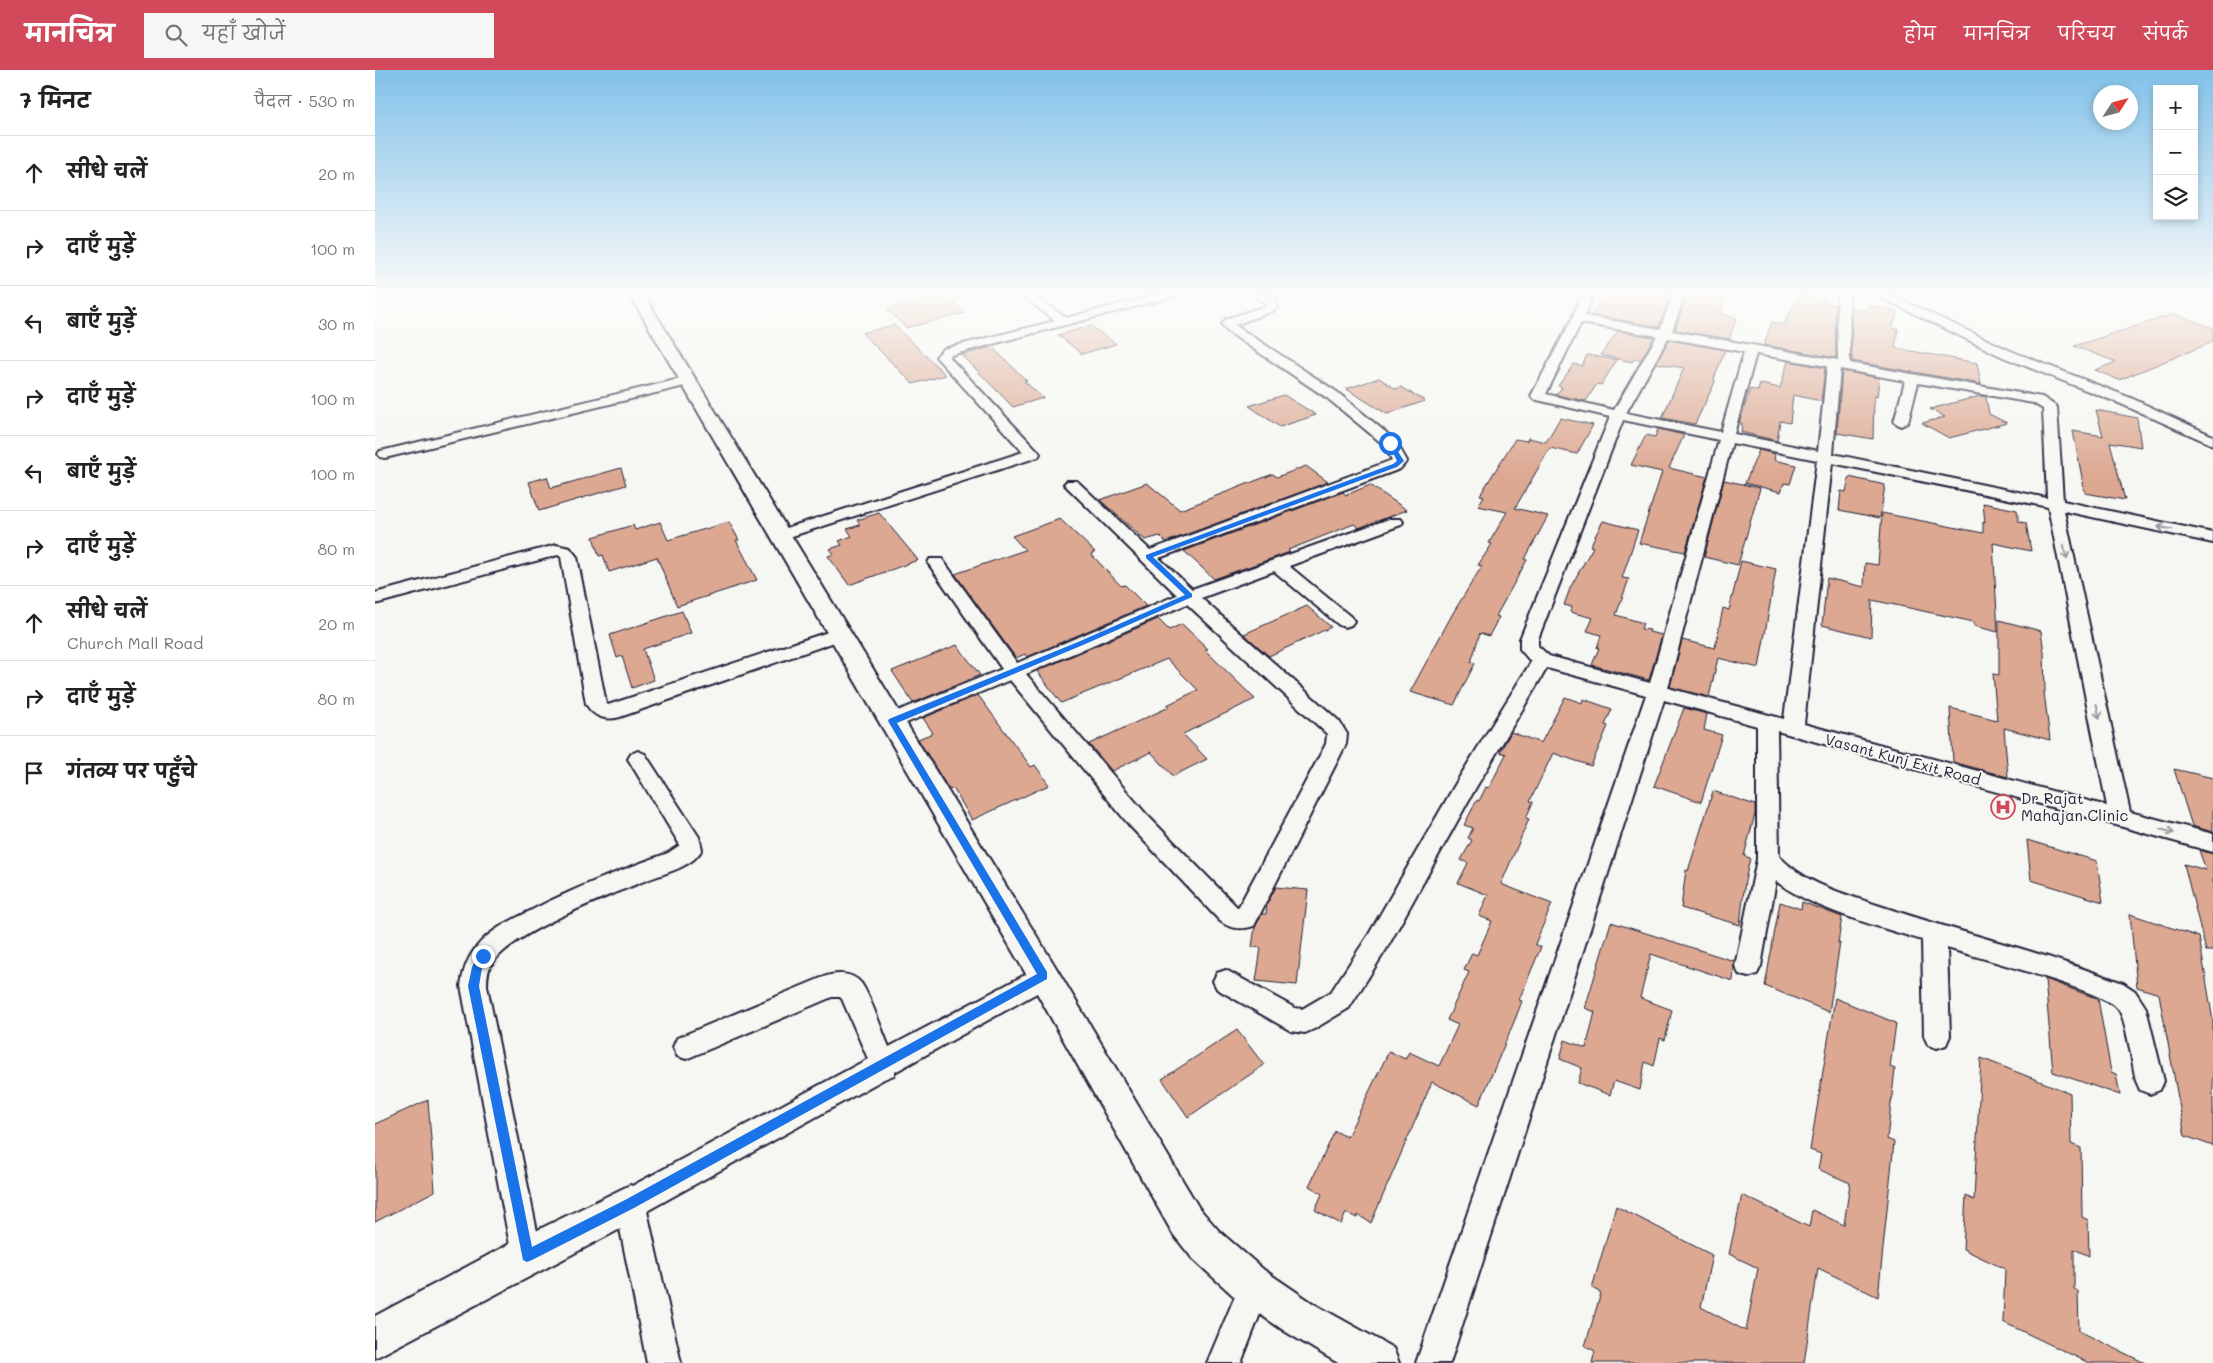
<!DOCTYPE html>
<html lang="hi">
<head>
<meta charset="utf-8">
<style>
	body { margin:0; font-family:Mali,"Playpen Sans Deva",sans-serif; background:#f6f6f6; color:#222 }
	.controls { position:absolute; right:15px; top:15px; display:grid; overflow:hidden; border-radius:0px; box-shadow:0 2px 8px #0003 }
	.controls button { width:45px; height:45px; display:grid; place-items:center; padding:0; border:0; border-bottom:1px solid #e0e0e0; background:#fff; color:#222; font:25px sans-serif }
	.compass { position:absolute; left:1718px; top:15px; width:45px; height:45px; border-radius:50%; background:#fff; box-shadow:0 2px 8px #0003; rotate:54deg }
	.stop { position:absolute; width:15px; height:15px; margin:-11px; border:4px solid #1a73e8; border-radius:50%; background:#fff }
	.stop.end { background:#1a73e8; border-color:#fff; box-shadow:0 1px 5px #0008 }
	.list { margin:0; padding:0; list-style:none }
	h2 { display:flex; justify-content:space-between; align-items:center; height:65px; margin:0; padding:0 20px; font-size:21px }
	h2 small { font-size:16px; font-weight:400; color:#767676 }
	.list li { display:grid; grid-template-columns:32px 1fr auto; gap:15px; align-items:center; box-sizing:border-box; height:75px; padding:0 20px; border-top:1px solid #e0e0e0 }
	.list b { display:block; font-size:19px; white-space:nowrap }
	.list p { margin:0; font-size:16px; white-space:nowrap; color:#767676 }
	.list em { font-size:16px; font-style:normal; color:#767676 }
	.icon { flex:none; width:28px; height:28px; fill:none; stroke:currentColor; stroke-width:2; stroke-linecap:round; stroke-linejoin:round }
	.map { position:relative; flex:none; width:1838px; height:1293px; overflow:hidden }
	header { display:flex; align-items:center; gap:30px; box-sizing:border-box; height:70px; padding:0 25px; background:#d1495b; color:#fff }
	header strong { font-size:24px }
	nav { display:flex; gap:28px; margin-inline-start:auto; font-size:18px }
	.search { width:350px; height:45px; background:#f6f6f6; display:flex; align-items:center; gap:12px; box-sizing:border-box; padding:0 18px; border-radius:0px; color:#767676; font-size:19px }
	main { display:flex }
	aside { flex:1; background:#fff }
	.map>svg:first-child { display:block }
</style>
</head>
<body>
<header>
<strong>मानचित्र</strong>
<div class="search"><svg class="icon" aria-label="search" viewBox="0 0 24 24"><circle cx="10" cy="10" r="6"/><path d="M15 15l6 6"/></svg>यहाँ खोजें</div>
<nav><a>होम</a><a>मानचित्र</a><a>परिचय</a><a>संपर्क</a></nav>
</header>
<main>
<aside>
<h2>7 मिनट<small>पैदल · 530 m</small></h2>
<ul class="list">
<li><svg class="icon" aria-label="ahead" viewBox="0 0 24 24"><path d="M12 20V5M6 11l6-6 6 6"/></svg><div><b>सीधे चलें</b></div><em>20 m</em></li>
<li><svg class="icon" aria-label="right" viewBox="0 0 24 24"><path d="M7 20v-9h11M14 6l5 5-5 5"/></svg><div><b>दाएँ मुड़ें</b></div><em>100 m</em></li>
<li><svg class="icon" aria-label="left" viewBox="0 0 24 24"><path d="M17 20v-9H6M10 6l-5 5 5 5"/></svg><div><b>बाएँ मुड़ें</b></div><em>30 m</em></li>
<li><svg class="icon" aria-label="right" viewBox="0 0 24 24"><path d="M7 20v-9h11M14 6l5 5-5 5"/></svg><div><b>दाएँ मुड़ें</b></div><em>100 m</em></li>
<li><svg class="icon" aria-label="left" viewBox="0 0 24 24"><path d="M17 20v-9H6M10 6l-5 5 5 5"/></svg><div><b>बाएँ मुड़ें</b></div><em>100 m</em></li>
<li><svg class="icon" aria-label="right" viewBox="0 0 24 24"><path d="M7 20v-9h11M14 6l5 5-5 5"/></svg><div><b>दाएँ मुड़ें</b></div><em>80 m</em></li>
<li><svg class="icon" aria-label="ahead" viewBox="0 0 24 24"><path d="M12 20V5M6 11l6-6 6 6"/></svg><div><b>सीधे चलें</b><p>Church Mall Road</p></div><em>20 m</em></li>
<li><svg class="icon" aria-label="right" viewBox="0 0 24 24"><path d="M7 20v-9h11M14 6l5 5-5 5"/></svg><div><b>दाएँ मुड़ें</b></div><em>80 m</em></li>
<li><svg class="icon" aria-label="arrive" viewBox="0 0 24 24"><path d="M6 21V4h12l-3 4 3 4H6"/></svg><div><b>गंतव्य पर पहुँचे</b></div></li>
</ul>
</aside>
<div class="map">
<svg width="1838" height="1293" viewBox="0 0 1838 1293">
	<rect width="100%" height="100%" fill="#f6f6f2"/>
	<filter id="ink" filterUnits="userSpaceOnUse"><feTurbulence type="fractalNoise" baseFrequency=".02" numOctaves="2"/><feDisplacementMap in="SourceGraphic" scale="10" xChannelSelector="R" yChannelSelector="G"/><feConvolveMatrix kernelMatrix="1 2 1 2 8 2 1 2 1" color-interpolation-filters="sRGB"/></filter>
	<g filter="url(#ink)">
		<path fill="#dca891" stroke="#22223b" d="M569 225 590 243 531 258 512 239Z
			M1228 225H1296L1284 257 1216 245Z
			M1312 225H1352L1345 244 1362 248 1354 269 1300 260Z
			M1423 225 1452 230 1451 234 1460 235 1461 288 1389 275 1397 252 1409 255Z
			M1494 235 1523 242 1517 258 1523 259 1520 278 1602 293 1606 314 1477 291 1476 238 1491 241Z
			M1799 244 1838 258V272L1744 310 1720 300 1741 292 1699 276Z
			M519 255 571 305 538 314 487 263Z
			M716 256 741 274 707 284 683 265Z
			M1243 261 1279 267 1266 290 1259 289 1257 292 1226 285Z
			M1294 270 1350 280 1339 309 1340 312 1320 354 1287 348 1309 298 1281 293Z
			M617 277 652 311H649L668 328 638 337 587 285Z
			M1212 285 1242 290 1226 315 1222 314 1211 331 1181 325 1187 317 1183 316 1199 294 1207 296Z
			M1413 291 1450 298 1446 331 1418 325 1415 353 1405 351 1402 371 1366 362 1367 353H1364L1375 319 1383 321 1385 314 1405 318Z
			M1467 301 1504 308 1502 327 1499 326 1498 369 1462 363Z
			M1004 308 1021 319 1026 317 1050 331 1012 344 971 319Z
			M909 325 941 345 905 357 874 336Z
			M1605 326 1611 327 1614 344 1632 353 1574 368 1547 353 1570 347 1555 339Z
			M1721 340 1762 348 1766 377 1735 372 1750 430 1710 423 1698 361 1728 366Z
			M1185 348 1218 355 1202 384 1175 378 1140 438 1173 446 1150 489 1152 490 1121 546 1124 547 1114 566 1105 563 1096 592 1100 593 1079 635 1035 622 1078 543 1107 496 1103 495 1117 474 1114 473 1132 442 1103 436 1109 426 1105 425 1140 369 1152 371 1153 368 1171 372Z
			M1283 359 1309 365 1294 398 1332 407 1310 482 1264 473 1287 402 1256 395 1271 365 1280 367Z
			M1384 380 1400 384 1399 390 1421 395 1415 414 1409 413 1406 422 1370 413Z
			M931 396 953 412 791 472 785 466 770 470 725 430 772 413 805 440 898 404 902 407Z
			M246 398 251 415 164 441 154 412 172 407 176 418Z
			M1474 407 1510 415 1505 448 1464 440 1466 421 1471 422Z
			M1349 410 1385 418 1363 495 1329 487Z
			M995 415 1032 440 984 458 979 454 913 480 915 482 839 509 809 481 968 422 971 425Z
			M1608 433 1642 440 1644 452 1651 453 1656 481 1618 473 1623 562 1599 556V552L1497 530 1496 567 1447 555 1452 508 1489 517 1490 493 1503 495 1507 443 1608 463V452L1610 453Z
			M504 443 543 490 474 515 453 486 459 484 455 479 467 475 464 471 477 466 472 459 485 455 482 450Z
			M685 449 720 482 716 484 746 516 750 515 771 536 652 587 650 584 641 588 580 504 650 480 637 466Z
			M1228 451 1263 460 1247 508 1254 509 1241 545 1268 553 1266 559 1275 560 1274 562 1287 565 1274 610 1217 595 1224 578H1222L1226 565 1212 561 1218 548 1195 542 1197 537 1189 535 1196 516 1218 477 1215 476Z
			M285 452 293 470 354 452 364 470H361L382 510 302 536 282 487 234 502 228 485 224 486 218 467 258 455 260 460Z
			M1366 491 1401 499 1384 598 1343 588 1334 627 1295 617 1307 570 1340 578 1348 538 1354 540Z
			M932 536 956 557 894 586 869 564Z
			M307 541 316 563 268 579 279 610 257 618 247 586 242 588 235 565Z
			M783 549 794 560 807 554 833 579 830 580 880 629 808 664 832 689 798 706 776 682 737 701 714 674 794 637 792 635 823 620 792 589 686 633 662 601Z
			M1624 550 1666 561 1669 582 1670 622H1669L1675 670 1629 658 1633 707 1578 692 1575 638 1622 650 1618 604 1624 605Z
			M582 575 605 605 538 633 517 601Z
			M603 625 656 697 660 695 674 715 597 750 578 718 574 720 543 669 558 663 548 648Z
			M1190 627 1207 633 1208 629 1237 639 1230 655 1233 656 1216 696 1178 683 1155 731 1158 732 1151 748 1154 749 1126 814 1177 834 1160 874 1166 877 1144 930 1147 931 1141 947 1104 1035 1057 1012 996 1153 983 1145 982 1148 971 1143 966 1154 940 1140 947 1124 934 1116 960 1061 972 1067 1014 981 1030 989 1034 982 1064 996 1083 955 1072 950 1094 902 1089 900 1097 883 1102 885 1117 851 1104 846 1113 825 1083 813 1093 793 1086 790 1097 770 1093 768 1098 758 1089 755 1102 730 1104 731 1111 717 1114 718 1131 684 1125 682 1136 662 1166 673Z
			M1309 638 1332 644 1329 660 1347 665 1326 732 1279 716Z
			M1799 699 1838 708V762L1817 756Z
			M1338 721 1380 735V744L1369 786 1375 788 1370 811 1365 855 1306 838 1311 800 1313 801Z
			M1652 770 1722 791 1728 832 1656 810Z
			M1824 780 1838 784V881H1831L1809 794 1831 800Z
			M901 817 933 820 922 915 881 911 886 878 877 877 880 857 887 844H891L892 834Z
			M1405 832 1426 839 1427 832 1467 847 1463 873H1465L1454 942 1390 916Z
			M1755 844 1824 867 1838 951V1076L1810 1066 1784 924 1762 917Z
			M1236 852 1359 891V899L1358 911 1276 884 1265 928 1297 940 1290 970 1285 968 1279 996 1270 992 1265 1020 1239 1011 1235 1025 1203 1013 1207 998 1185 989 1190 970 1211 978 1220 942 1210 938Z
			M1670 909 1723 929 1736 1002 1741 1004 1745 1025 1678 1002Z
			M1460 928 1521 953 1515 997 1520 999 1512 1069 1519 1072 1503 1227 1443 1198 1429 1293H1217L1220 1281 1210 1276 1226 1223 1217 1218 1241 1136 1337 1185 1326 1237 1371 1261 1383 1198 1354 1184 1367 1125 1434 1157 1437 1140 1469 1155 1475 1113 1443 1099 1446 1084 1435 1080Z
			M862 960 889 995 813 1047 787 1009Z
			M1606 988 1695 1023 1696 1074 1706 1078 1707 1147 1713 1150 1714 1186 1699 1179V1219L1703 1221 1704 1261 1770 1293H1714L1628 1252 1630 1199 1588 1179 1591 1126 1599 1130Z
			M53 1030 60 1121 0 1152V1054Z"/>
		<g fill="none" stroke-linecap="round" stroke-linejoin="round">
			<g stroke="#22223b" stroke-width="4">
				<path id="minor" d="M647 225H660L691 248 780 225H799L797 227 576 285 574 287 663 381 665 384 663 387 411 468H399L397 465 399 462 648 382 561 287 568 279 680 251Z
					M879 225H893L901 231 902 238 900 240 860 255 962 322 1020 370 1032 391 1025 399 784 488 817 519 1014 449H1026L1028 452 1026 455 914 496 976 547 979 551 976 555 970 557 964 555 899 501 826 528 964 651 972 664 971 674 879 856C866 860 855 859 845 851L755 756 635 610 524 656 517 658 510 656 507 651 510 646 627 599 553 493 555 489H567L642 593 802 525 692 417 689 414 692 411H702L775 480 1017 390 1009 375 952 328 852 261 847 254 851 249 891 236V234ZM812 534 952 664 951 674 863 838 771 744 651 604Z
					M1206 225H1218L1210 246 1285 259 1298 225H1310L1297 261 1463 290 1462 225H1474L1475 293 1667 327 1682 337 1688 431 1838 463V473L1689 441 1755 742 1838 764V782L1402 661 1404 786C1430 814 1467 823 1502 835 1550 851 1599 865 1647 879 1681 889 1715 901 1748 913L1760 921 1771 938 1789 1011 1785 1020 1775 1024 1765 1020 1761 1011C1758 997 1751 950 1744 940 1731 921 1601 887 1572 878L1575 966 1571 975 1562 978 1553 975 1549 966 1547 870C1505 857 1434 838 1401 811L1386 896 1382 904 1373 907 1364 904 1360 896 1382 789V656L1289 630 1075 1293H1041L1271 625 1172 598 1100 719 1012 878 974 938 939 959 930 963 916 961 842 919 838 911 842 903 851 900 920 938 927 939 956 922 994 864 1084 708 1156 592 1145 579V569L1235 347 1158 329 1156 326 1197 249ZM1206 253 1282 266 1239 340 1171 324ZM1293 268 1369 282 1346 362 1251 343ZM1381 284 1452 296 1443 381 1359 364ZM1465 299 1530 311 1519 352 1526 356 1533 352 1543 313 1658 333 1668 339 1672 428 1458 384ZM1248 350 1344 370 1275 613 1174 586 1163 576V569ZM1357 373 1442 390 1409 649 1293 618ZM1457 393 1673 437 1732 736 1429 654Z
					M1501 225H1516L1636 281 1756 328 1838 366V375L1746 334 1628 287Z
					M313 307 320 311 318 314 10 388 5 387 3 384 5 381 10 380Z
					M181 475 195 478 202 487 231 633 233 635 459 560 465 558 471 560 474 564 471 568 245 647C230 651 219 647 211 634L186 487 183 485 0 534V523Z
					M263 681 270 684 324 767 327 779C318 797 290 803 272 810 235 825 133 863 115 897 112 903 112 910 112 916L167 1186 163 1197 152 1201 141 1197 137 1186 86 916C88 900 93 886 104 874 117 859 137 850 155 841 199 818 246 800 293 783L305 775 253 689 256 684Z
					M669 895 678 898 682 906 678 914 520 1002 519 1005 509 1009 272 1141 306 1293H272L240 1134 244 1123 493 989 467 929 465 927H457L311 989 302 986 298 977 302 968 446 908C459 903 476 901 486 913 494 923 508 963 514 977Z
					M879 1202 890 1207 895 1218 866 1293H832L868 1207Z"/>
			</g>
			<g stroke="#22223b" stroke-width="4">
				<path id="tertiary" d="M255 225H269L680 896 824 1138 844 1161 889 1200 939 1234 1018 1278 1024 1293H963L911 1262 861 1228 817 1188 798 1164 658 916Z
					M255 1115 268 1121 274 1134 268 1147 0 1288V1246L138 1172Z"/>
			</g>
			<use href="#minor" fill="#f6f6f2" fill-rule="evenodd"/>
			<use href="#tertiary" fill="#f6f6f2" fill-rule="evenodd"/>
		</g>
		<defs><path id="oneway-shaft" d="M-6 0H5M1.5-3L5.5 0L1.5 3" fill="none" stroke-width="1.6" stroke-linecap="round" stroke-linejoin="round" transform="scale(1.25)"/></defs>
		<g stroke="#9797a0">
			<use href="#oneway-shaft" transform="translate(1790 458) rotate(-168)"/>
			<use href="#oneway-shaft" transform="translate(1690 482) rotate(78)"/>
			<use href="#oneway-shaft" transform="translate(1723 641) rotate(78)"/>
			<use href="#oneway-shaft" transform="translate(1792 761) rotate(15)"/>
		</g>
	</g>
	<linearGradient id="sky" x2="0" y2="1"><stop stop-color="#82c1e9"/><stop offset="0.55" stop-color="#fbfbf9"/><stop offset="1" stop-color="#fbfbf9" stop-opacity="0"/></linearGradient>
	<rect width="1838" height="406" fill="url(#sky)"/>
	<path fill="#1a73e8" d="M1013 372H1017L1029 391 1022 397 778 487 817 524V527L708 575 522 653 672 902V909L259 1138 157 1190 152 1192 148 1190 93 916 97 897 104 883 108 882 113 886 107 898 104 916 157 1177 250 1130 662 904 513 651 514 649 703 572 810 525 771 488V485L1018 394 1022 391Z"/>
	<defs>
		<g id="hospital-ring" transform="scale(1.25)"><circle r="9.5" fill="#f6f6f2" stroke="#d1495b" stroke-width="1.5"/><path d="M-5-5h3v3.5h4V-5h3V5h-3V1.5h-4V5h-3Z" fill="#d1495b"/></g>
	</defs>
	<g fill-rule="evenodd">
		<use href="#hospital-ring" x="1628" y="737"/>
	</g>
	<g text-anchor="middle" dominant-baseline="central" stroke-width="4" stroke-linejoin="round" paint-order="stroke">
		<g font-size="15" fill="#22223b" stroke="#f6f6f2">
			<text transform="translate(1528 689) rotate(15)">Vasant Kunj Exit Road</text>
		</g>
		<g font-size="15" fill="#22223b" stroke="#f6f6f2" text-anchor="start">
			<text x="1646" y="728">Dr Rajat<tspan x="1646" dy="17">Mahajan Clinic</tspan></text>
		</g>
	</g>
</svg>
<div class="controls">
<button>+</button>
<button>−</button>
<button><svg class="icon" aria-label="layers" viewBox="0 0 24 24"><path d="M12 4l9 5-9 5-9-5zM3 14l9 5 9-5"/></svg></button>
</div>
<svg class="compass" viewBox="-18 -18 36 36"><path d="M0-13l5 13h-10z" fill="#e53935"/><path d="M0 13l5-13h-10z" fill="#767676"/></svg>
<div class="stop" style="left:1015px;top:373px"></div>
<div class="stop end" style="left:108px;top:886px"></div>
</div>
</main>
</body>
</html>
